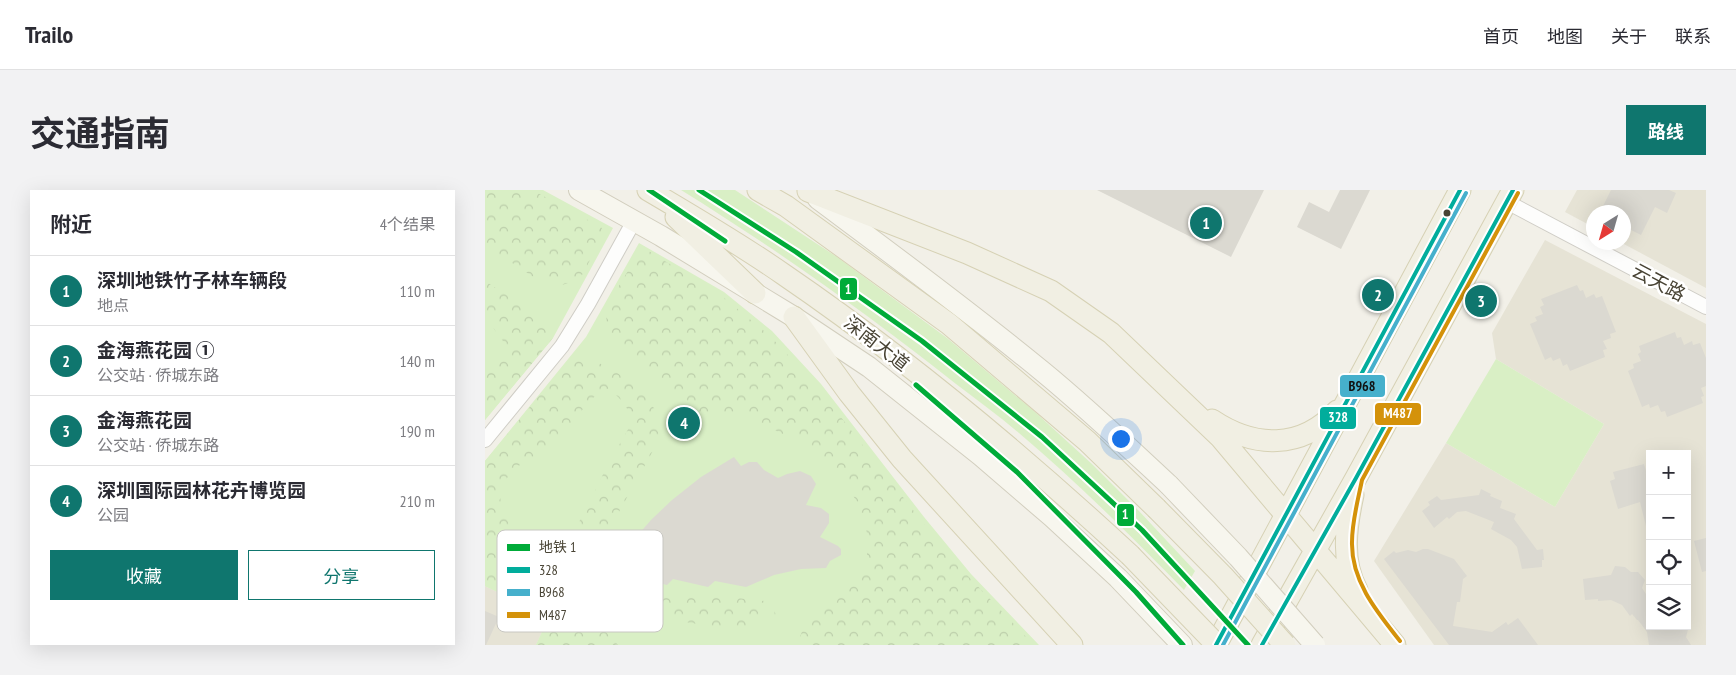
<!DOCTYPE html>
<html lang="zh">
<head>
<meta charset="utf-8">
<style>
	body { margin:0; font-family:"PT Sans Narrow","Noto Sans SC",sans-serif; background:#f2f2f3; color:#2b2b33 }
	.controls { position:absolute; right:15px; bottom:15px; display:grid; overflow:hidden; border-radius:0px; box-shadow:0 5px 20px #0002 }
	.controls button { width:45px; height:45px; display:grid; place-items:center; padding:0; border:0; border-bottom:1px solid #e1e1e2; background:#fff; color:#2b2b33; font:25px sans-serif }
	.compass { position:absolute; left:1101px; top:15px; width:45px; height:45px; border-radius:50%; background:#fff; box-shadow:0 5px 20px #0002; rotate:217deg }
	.you { position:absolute; left:635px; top:248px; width:18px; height:18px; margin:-12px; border:4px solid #fff; border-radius:50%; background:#1a73e8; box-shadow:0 0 0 8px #1a73e833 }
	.badge { display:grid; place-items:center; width:32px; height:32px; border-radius:50%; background:#0f766e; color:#fff; font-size:16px; font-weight:700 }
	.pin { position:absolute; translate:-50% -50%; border:2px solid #fff; box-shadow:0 1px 5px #0006 }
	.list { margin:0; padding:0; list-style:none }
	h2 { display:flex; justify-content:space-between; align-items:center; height:65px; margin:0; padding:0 20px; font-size:21px }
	h2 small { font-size:16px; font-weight:400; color:#7c7c81 }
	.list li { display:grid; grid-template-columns:32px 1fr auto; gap:15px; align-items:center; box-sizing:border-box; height:70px; padding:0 20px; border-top:1px solid #e1e1e2 }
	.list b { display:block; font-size:19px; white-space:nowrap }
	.list p { margin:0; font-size:16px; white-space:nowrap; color:#7c7c81 }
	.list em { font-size:16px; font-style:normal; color:#7c7c81 }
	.actions { display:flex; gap:10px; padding:15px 20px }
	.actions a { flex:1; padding:11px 0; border:1px solid #0f766e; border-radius:0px; text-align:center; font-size:18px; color:#0f766e }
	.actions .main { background:#0f766e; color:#fff }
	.icon { flex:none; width:28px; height:28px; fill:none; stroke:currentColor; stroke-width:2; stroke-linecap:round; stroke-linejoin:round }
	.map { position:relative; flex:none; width:1221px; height:455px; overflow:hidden; border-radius:0px }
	header { display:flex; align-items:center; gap:30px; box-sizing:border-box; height:70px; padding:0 25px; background:#fff; border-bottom:1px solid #e1e1e2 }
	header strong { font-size:24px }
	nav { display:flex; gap:28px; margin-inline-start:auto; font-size:18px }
	.intro { display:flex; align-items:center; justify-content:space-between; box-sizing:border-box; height:120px; padding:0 30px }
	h1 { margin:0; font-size:35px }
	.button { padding:12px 22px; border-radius:0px; background:#0f766e; color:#fff; font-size:18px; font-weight:700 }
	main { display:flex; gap:30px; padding:0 30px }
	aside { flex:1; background:#fff; border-radius:0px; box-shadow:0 5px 20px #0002 }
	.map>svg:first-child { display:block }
</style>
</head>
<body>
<header>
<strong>Trailo</strong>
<nav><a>首页</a><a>地图</a><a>关于</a><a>联系</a></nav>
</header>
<div class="intro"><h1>交通指南</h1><a class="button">路线</a></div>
<main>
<aside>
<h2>附近<small>4个结果</small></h2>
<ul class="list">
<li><span class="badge">1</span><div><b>深圳地铁竹子林车辆段</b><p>地点</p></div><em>110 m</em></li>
<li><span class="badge">2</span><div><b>金海燕花园 ①</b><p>公交站 · 侨城东路</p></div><em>140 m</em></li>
<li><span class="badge">3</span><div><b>金海燕花园</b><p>公交站 · 侨城东路</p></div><em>190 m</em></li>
<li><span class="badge">4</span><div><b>深圳国际园林花卉博览园</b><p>公园</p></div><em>210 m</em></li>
</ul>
<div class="actions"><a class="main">收藏</a><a>分享</a></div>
</aside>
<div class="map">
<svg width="1221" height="455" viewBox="0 0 1221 455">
	<defs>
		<pattern id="forest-crowns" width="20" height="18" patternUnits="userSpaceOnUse" patternTransform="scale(1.25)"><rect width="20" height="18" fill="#d9efc5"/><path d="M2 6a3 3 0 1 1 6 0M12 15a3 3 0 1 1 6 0" fill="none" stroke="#bcceaa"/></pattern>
	</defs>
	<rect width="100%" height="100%" fill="#f2f0e8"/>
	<path fill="#e6e3d5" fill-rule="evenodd" d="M1092 0H1221V98L1137 53 1138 52V22H1108V37L1080 22Z
		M1060 50 1221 134V455H949L889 371 961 253 1070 317 1119 234 1011 169 1007 143ZM1165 264H1202V436H1165Z
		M0 396 64 427 51 455H0Z"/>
	<path fill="#d9efc5" d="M0 0H58L128 38 68 148 0 230Z
		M196 0H250L352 67 462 148 550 222 607 274 654 321 710 381 699 400C646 346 592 292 534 243 514 226 492 210 471 194 383 124 291 59 196 0Z
		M154 53 239 102 287 141 336 194 439 327 486 384 554 455H51L64 427 0 396V271L101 147Z
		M1011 169 1119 234 1070 317 961 253Z"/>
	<path fill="url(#forest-crowns)" d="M0 0H47L116 37 119 42 98 84 86 92 74 96 56 92 0 55Z
		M162 60 237 106 285 146 331 195 435 329 483 386 549 455H312L319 436 331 418 347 405 356 400 376 381 382 366V343L373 313 358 291 318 254 265 228 214 224 203 219 123 146 121 137 122 116 153 64Z
		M0 91 60 130 68 148 0 230V183L14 166 18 151 0 127Z
		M89 164C115 171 151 190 166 213 171 221 174 230 178 238L175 248 120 347 109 363 92 361 88 352V341L99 324 122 276 145 236 147 227 138 212 125 199H118L107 209 74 246 71 255 63 264 54 269H45L30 278 18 293 15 306 17 322 37 343 67 357 83 377 110 429 133 455H51L64 427 0 396V271Z
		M125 397 165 404 207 403 280 411 287 415 291 425 261 436 233 437 173 428 150 440 139 438 131 427Z"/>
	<path fill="#dbd9d1" d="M612 0H779L746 67Z
		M855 0H885L856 59 812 37 824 12 844 22Z
		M1126 0H1184L1191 3 1182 23 1170 17 1156 45 1138 36V22H1115Z
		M1092 95 1095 101 1098 100 1101 108 1109 104 1111 108 1117 106 1131 142 1125 144 1126 148 1118 151 1122 159 1118 160 1120 167 1085 181 1082 174 1078 176 1075 168 1068 171 1066 167 1060 170 1045 134 1052 131 1050 127 1058 124 1055 117 1059 115 1056 109Z
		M1190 142 1192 148 1196 147 1199 155 1207 151 1208 155 1215 153 1221 168V196L1216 198 1219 206 1216 207 1218 213 1182 227 1180 221 1176 222 1173 215 1165 218 1164 214 1157 217 1143 181 1149 178 1148 174 1156 171 1153 164 1156 162 1154 156Z
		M249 267 256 276 264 272H272L279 280 293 288 302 284 315 281 326 286 331 294 321 315 336 318 344 324V333L335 347 353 356 356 359V365L345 371 341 378 316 379 289 385 261 397 230 391 223 397 188 389 182 395 146 386 139 395 117 391 132 369 166 330 187 310 216 287Z
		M1159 274 1161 281 1165 280V335L1161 336 1155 312 1133 319 1125 291 1130 289 1128 282Z
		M996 299 1006 304 1005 306 1017 311 1015 318 1031 324 1029 329 1052 360 1058 359 1059 370H1057V377L1037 379 1032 357 1026 350 1006 339 1009 332 981 321 972 322 964 329 962 327 949 338 937 321 945 315 943 312 952 306 956 310 994 305Z
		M1221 348V381L1217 382 1209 351Z
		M938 359H943L969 369 982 386 978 389 975 412H972L968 436 1007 442 1021 432 1023 435 1033 428 1053 455H964L899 369 909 361 911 363 923 360 931 362Z
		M1130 376 1140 377 1146 382H1153L1160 390 1157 398 1165 410V436H1204L1201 447 1206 455H1164L1162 442 1153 430H1152L1147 424 1145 426 1137 415 1126 410 1113 411V409L1100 410 1098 389 1126 385Z
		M0 421 14 427 1 455H0Z"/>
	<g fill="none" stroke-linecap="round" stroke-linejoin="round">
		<g stroke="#cfcdc6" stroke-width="16">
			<path id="minor" d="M1022 12 1221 117
				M0 250 77 156 103 114 149 31"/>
		</g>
		<g stroke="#d2cebe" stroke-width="22">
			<path id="secondary" d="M94 0 176 46 309 127 384 177 496 266 567 327 633 388 697 455
				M333 9C408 65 484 121 557 181 601 217 642 256 684 295"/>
		</g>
		<g stroke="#d6d1b4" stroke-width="23">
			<path id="primary" d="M163 0C209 27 255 54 298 84 421 168 536 264 645 365
				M273 0 301 16 464 134 602 251 671 318
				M323 1 482 63 566 101 626 143 736 248 910 455
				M191 27 270 103
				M309 127 364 203 417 269 587 455
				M727 230C769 258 816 260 852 221
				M868 305C861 337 856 371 872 400
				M731 455 975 0
				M777 455 871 288 1028 0"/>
		</g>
		<use href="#minor" stroke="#fdfdfc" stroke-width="14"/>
		<use href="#secondary" stroke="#f7f6ee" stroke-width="20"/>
		<use href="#primary" stroke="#f1efe3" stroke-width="21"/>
		<g stroke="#d2cebe" stroke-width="22" stroke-linecap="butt">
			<path id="secondary-bridge" d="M684 295 753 367 830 455"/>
		</g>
		<g stroke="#d6d1b4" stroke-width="23" stroke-linecap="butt">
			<path id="primary-bridge" d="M671 318 738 386 800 455
				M645 365 732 455"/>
		</g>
		<use href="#secondary-bridge" stroke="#f7f6ee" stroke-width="20"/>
		<use href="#primary-bridge" stroke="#f1efe3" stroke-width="21"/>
		<g stroke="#fff" stroke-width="8">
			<path id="bus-1" d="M731 455 975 0
				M777 455 871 288 1028 0"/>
		</g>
		<g stroke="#fff" stroke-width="8">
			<path id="bus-2" d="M738 455 981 3"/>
		</g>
		<g stroke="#fff" stroke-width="8">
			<path id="bus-3" d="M915 451C892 422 866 391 867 352 867 331 873 310 877 290L1033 3"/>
		</g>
		<use href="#bus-1" stroke="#01ad9c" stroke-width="4"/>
		<use href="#bus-2" stroke="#46b0cc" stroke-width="4"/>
		<use href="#bus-3" stroke="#d4920a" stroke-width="4"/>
		<g stroke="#fff" stroke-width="9">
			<path id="metro-1" d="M164 0 240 51
				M214 0 311 62 437 151 557 247 657 340 763 455
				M431 195 532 282 651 402 698 455"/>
		</g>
		<use href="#metro-1" stroke="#00ab39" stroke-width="5"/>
	</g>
	<circle fill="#484334" stroke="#fff" stroke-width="2" cx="962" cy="23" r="4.5"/>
	<g text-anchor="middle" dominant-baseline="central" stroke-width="5" stroke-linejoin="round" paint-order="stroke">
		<g font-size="19" fill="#484334" stroke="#fff">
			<text transform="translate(1174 92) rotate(28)">云天路</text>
			<text transform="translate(392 153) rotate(38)">深南大道</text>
		</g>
	</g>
	<rect x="12" y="340" width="166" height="102" rx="8" fill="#fff" stroke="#c8c7c2" stroke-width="1"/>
	<rect x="22" y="354" width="23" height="7" fill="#00ab39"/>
	<rect x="22" y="377" width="23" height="6" fill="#01ad9c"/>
	<rect x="22" y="399" width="23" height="7" fill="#46b0cc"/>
	<rect x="22" y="422" width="23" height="6" fill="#d4920a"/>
	<g font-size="14" fill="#484334">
		<text x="54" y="362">地铁 1</text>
		<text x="54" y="385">328</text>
		<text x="54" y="407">B968</text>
		<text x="54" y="430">M487</text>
	</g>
	<g stroke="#fff" stroke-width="2">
		<rect x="354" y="87" width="19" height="24" rx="5" fill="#00ab39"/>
		<rect x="854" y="184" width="47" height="24" rx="5" fill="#46b0cc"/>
		<rect x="889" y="212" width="48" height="24" rx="5" fill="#d4920a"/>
		<rect x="834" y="216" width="38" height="24" rx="5" fill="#01ad9c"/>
		<rect x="631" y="313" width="19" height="24" rx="5" fill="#00ab39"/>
	</g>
	<g font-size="14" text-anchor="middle" font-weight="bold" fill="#fff">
		<text x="363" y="104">1</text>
		<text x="913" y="228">M487</text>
		<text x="853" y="232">328</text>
		<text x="640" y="329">1</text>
	</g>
	<g font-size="14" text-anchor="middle" font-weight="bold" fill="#111">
		<text x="877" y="201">B968</text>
	</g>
</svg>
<div class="controls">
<button>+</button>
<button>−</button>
<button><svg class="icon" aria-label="locate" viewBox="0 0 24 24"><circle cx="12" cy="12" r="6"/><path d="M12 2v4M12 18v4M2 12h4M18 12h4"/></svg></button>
<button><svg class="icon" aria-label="layers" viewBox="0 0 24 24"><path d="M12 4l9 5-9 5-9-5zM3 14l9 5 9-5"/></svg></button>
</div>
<svg class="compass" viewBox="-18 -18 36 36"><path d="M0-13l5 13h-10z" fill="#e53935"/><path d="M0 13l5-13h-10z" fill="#7c7c81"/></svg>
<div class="you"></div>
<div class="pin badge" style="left:721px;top:33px">1</div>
<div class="pin badge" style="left:893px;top:105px">2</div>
<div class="pin badge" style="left:996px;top:111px">3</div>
<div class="pin badge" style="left:199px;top:233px">4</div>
</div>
</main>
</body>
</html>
